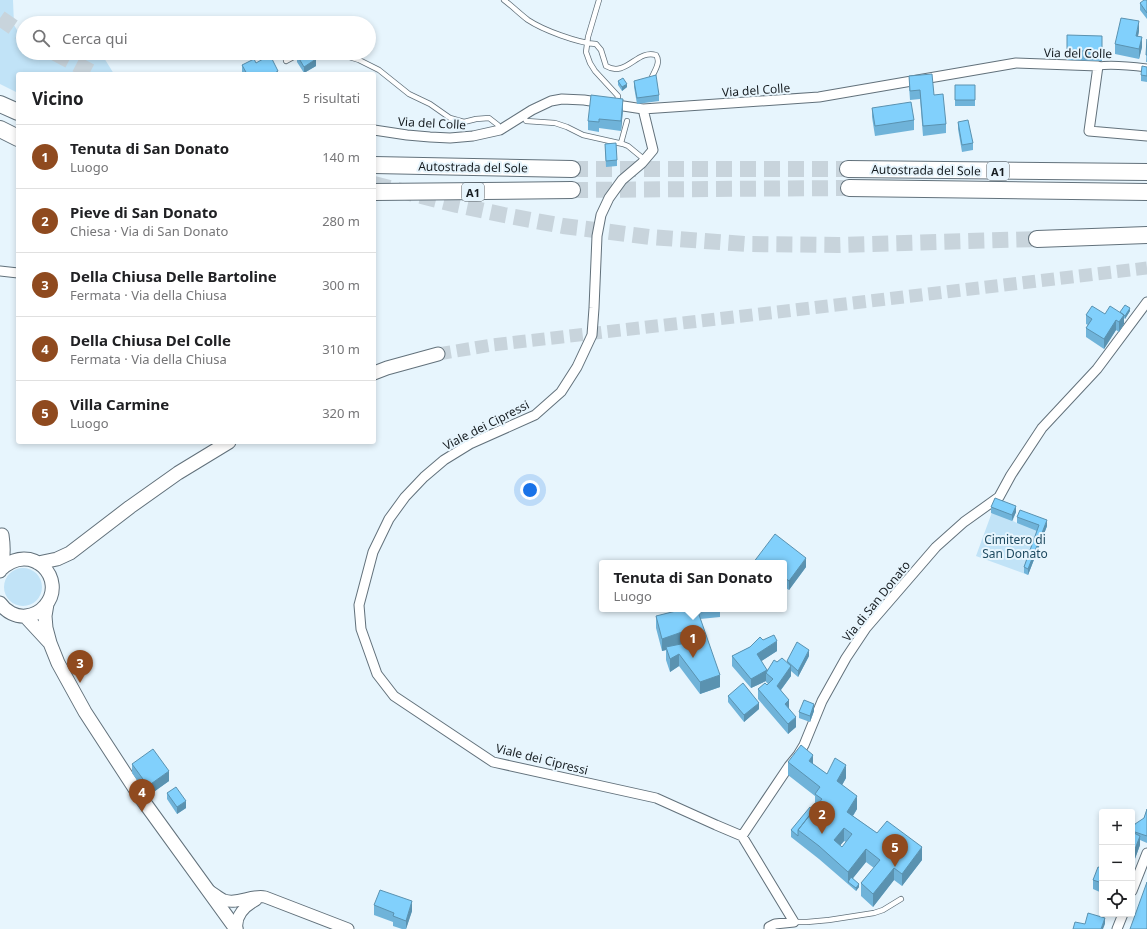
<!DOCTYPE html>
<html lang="it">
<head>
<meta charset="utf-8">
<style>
	body { margin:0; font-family:"Noto Sans",sans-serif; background:#f6f6f6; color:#202124 }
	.controls { position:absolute; right:12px; bottom:12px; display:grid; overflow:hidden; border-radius:4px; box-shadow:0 2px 6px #0003 }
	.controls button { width:36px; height:36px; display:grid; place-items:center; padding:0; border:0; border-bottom:1px solid #e0e0e0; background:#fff; color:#202124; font:20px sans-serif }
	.you { position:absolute; left:530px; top:490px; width:14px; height:14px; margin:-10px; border:3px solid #fff; border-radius:50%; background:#1a73e8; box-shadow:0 0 0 6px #1a73e833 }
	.badge { display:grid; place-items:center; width:26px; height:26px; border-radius:50%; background:#8f4a1f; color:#fff; font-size:13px; font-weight:700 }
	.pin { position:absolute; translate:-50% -33px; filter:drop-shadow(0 1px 2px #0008) }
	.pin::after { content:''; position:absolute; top:21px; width:14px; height:12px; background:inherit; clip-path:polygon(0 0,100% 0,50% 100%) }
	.popup { position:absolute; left:599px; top:560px; width:188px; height:52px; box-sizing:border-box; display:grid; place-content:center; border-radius:4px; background:#fff; filter:drop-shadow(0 1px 3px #0005); font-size:13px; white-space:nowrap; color:#757577 }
	.popup b { font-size:15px; color:#202124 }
	.popup::after { content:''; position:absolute; left:50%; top:100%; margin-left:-8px; border:8px solid transparent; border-top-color:#fff }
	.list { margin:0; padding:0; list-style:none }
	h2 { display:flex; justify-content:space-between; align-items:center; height:52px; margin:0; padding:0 16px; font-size:17px }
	h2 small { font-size:13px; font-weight:400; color:#757577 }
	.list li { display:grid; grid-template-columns:26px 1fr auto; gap:12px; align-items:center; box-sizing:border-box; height:64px; padding:0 16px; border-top:1px solid #e0e0e0 }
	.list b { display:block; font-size:15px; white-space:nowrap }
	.list p { margin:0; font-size:13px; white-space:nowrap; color:#757577 }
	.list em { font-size:13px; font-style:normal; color:#757577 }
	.icon { flex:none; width:22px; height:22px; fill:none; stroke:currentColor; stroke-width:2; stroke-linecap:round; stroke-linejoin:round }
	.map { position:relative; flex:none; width:1147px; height:929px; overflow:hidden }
	.search { position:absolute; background:#fff; box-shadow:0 2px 6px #0003; left:16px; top:16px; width:360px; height:44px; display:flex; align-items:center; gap:10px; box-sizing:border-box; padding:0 14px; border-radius:22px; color:#757577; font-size:15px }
	.panel { position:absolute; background:#fff; box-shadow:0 2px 6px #0003; left:16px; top:72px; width:360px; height:372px; border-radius:4px }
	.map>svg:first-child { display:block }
</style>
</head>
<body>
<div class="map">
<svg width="1147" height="929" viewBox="0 0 1147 929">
	<rect width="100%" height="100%" fill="#e7f5fd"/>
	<path fill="#c1e3f7" d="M0 0H13L14 25 23 40V53H31L36 60 61 53H101L114 74H18V93L0 84Z
		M995 504 1016 512 1013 521 1017 523 1020 516 1047 526 1028 575 976 556Z
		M4 587a19 19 0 1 1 38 0a19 19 0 1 1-38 0Z"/>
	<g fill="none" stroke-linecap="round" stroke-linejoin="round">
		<path stroke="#c8d4dc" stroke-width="13" stroke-dasharray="13 6" stroke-linecap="butt" d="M438 354 492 345 786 311 1147 268"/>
		<path stroke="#c8d4dc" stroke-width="16" stroke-dasharray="16 8" stroke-linecap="butt" d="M0 18 23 34
			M55 53 95 74
			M572 169H848
			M374 184 457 205 504 215 563 226 650 237 746 244 838 245 1037 239
			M572 190 849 188"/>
		<g stroke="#62717b" stroke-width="6">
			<path id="service" d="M504 0C512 6 520 14 528 20 543 30 578 43 596 44L601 50 606 66C626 78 637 49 656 55 661 62 655 70 652 77
				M599 0 588 37 586 52 590 63 595 71 618 96 617 103
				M336 53 359 60 379 70 409 94 430 104 450 118 464 122 476 119 489 118 498 125 500 130
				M286 61 297 55 304 53
				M524 116 526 121 555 123 567 127 583 135 623 144 628 146 645 160
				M621 143 627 121
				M794 922H807L829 920 874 913 883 910 901 899"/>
		</g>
		<g stroke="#62717b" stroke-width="9">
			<path id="pedestrian" d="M1098 66C1114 64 1131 66 1147 68"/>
		</g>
		<g stroke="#62717b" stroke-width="11">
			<path id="minor" d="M643 109 653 150 642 163 622 180 609 198 601 215 597 236 594 308 592 335 577 367 561 392 535 415 470 444 444 460 424 477 405 497 389 519 373 552 359 605 361 629 377 674 394 696 493 762 656 798 716 825 742 836
				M374 130 407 135 430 137 450 138 473 136 500 130 532 110 551 101 562 99 584 100 643 109 819 97 1016 63 1098 66 1089 131 1147 136
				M0 271 18 273
				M1132 891 1147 853
				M769 929V927L775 924 794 922 742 836 789 766 798 755 804 745 822 701 846 658 866 628 936 547 964 522 999 497 1011 475 1042 428 1097 369 1147 302
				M1117 929 1123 914"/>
		</g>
		<g stroke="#62717b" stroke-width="13">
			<path id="tertiary" d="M210 891C215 894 219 898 224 900 238 905 251 894 265 897L348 929
				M237 929C235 916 245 906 256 900"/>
		</g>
		<g stroke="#62717b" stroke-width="15">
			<path id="secondary" d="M374 373 387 368 438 354
				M38 563 57 559 70 553 130 507 178 473 229 442
				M0 571C4 559 4 548 2 535
				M0 603C6 612 16 617 26 616 34 615 40 612 45 606 68 580 32 539 0 570
				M47 604 45 616 46 628 50 643 58 663 85 712 139 795 236 929
				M25 616 49 642"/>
		</g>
		<g stroke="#62717b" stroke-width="18">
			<path id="motorway" d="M0 104 18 112
				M0 129 18 138
				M374 165 572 169
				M848 169 1147 172
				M849 188 1147 192
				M374 192 572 190
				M1037 239 1147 235"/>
		</g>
		<use href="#service" stroke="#fff" stroke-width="4.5"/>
		<use href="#pedestrian" stroke="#fff" stroke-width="7"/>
		<use href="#minor" stroke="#fff" stroke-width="9"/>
		<use href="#tertiary" stroke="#fff" stroke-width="11"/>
		<use href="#secondary" stroke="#fff" stroke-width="13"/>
		<use href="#motorway" stroke="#fff" stroke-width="16"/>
	</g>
	<path fill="#6fb3d9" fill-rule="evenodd" d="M1147 0V19L1140 10V3Z
		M1139 31 1138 36 1142 47 1139 59 1115 54V44Z
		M1147 39V62H1146Z
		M1102 46V61L1067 60V50Z
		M297 55 316 66 304 73 297 62Z
		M256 63 278 74H242V65Z
		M1147 67V82L1141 81V75Z
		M909 76 934 95 946 124V133L923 136 920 99 910 100 909 86Z
		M618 81 627 87 622 91 618 85Z
		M634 81 659 95V101L637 104 634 87Z
		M955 85H975V106H955Z
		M872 108 914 120V130L875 136 872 117Z
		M623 109 621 131 599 128V132L588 130V121Z
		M958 122 973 143V150L962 152 958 129Z
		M605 144 617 160V166L606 167Z
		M1130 311 1125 319 1124 318V324L1119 332 1116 330 1104 349 1086 337V328L1088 325 1086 324V315L1105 314Z
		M991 507 1016 512 1012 521 991 513Z
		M1017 517 1047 526 1028 575 1024 573V567L1037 531 1017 523Z
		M784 563 806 567 789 590 784 587Z
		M698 609H720V617L700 619 720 687 700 694 679 666 670 672 666 660V650L662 651 656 628V616L699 615Z
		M763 640 777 651 761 661 767 670 777 662 787 663V661L809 656 798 677 791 671V676L781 690 796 727 788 734 758 699V689L768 684 766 682V681L751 688 732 666V656Z
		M728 696 759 709 744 722 728 702Z
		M814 711 810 722 799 718V712Z
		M788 762 813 764 827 774 846 778 842 785 857 809 853 816 877 833 922 860 902 886 894 880 873 907 861 896V883L874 868 866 862 853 878 859 887 856 891 819 859 791 837V830L815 803V796L788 775ZM844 841 846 842 842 847 840 845Z
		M132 764 169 781 148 796 132 773Z
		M167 793 186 808 177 814 167 799Z
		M1147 809V843L1140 840V845L1132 867V831L1144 818Z
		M1102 868V893L1093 889V880Z
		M374 905 412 911 406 929H402L393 926V922L374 915Z"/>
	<path fill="#5a92b0" d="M1139 21V31L1136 45V36Z
		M1142 37V47L1139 59V49Z
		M316 59V66L304 73V67Z
		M278 71V74H273Z
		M627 84V87L622 91V87Z
		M623 99V109L621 131V121Z
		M1130 308V311L1125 319V316Z
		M1124 315V324L1119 332V322Z
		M1116 320V330L1104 349V339Z
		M1016 506V512L1012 521V515Z
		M1047 520V526L1028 575V569Z
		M806 558V567L789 590V581Z
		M682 632V644L666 647V650L662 651V639Z
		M777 641V651L757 664V654Z
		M809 650V656L798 677V671Z
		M679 654V666L670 672V659Z
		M791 666V676L777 695V686Z
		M767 670 766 673V681L751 688V679Z
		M720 675V687L700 694V682Z
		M789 700V709L785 704Z
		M759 703V709L744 722V715Z
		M814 704V711L810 722V716Z
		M796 717V727L788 734V724Z
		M813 755V767L809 761Z
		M846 765V778L837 794V781Z
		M169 771V781L148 796V786Z
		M857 796V809L847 825V812Z
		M186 801V808L177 814V807Z
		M844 828V841L834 853V840Z
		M1140 836V845L1132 867V857Z
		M922 847V860L902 886V874Z
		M866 849V862L849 883 848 882V872Z
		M894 868V880L873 907V894Z
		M859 884V887L856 891V888Z
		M412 901V911L406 929V921Z
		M1105 918V924L1103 929H1101Z"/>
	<path fill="#81d0fc" stroke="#5a92b0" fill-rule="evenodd" d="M1144 0H1147V13L1140 3Z
		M1121 18 1139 21 1136 36 1142 37 1139 49 1115 44Z
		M1067 35 1102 36V52L1067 50Z
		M1147 39V55H1146Z
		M302 53H313L316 59 304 67 297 55Z
		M270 55 278 71 273 74H247L242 65 254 59 256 63Z
		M1142 66 1147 67V76L1141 75Z
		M932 74 934 95 943 94 946 124 923 126 920 90 910 91 909 76Z
		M656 75 659 95 637 98 634 81Z
		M623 78 627 84 622 87 618 81Z
		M955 85H975V100H955Z
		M591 95 623 99 621 121 599 119V122L588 121Z
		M911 102 914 120 875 126 872 108Z
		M968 120 973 143 962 145 958 122Z
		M616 143 617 160 606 161 605 144Z
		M1125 305 1130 308 1125 316 1120 312Z
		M1092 306 1105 314 1110 306 1124 315 1119 322 1116 320 1104 339 1086 328 1092 319 1086 315Z
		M995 498 1016 506 1012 515 991 507Z
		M1020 510 1047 520 1028 569 1024 567 1039 525 1017 517Z
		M775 534 806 558 789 581 784 577V563H753Z
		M684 609H697L720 675 700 682 679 654 670 659 666 647 686 643 682 632 662 639 656 616Z
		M774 635 777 641 757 654 767 670 751 679 732 656 750 647 760 637 763 640Z
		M797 642 809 650 798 671 787 661Z
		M782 658 791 666 777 686 789 700 785 704 796 717 788 724 758 689 765 683 767 685 773 679 766 673 774 660 777 662Z
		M743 683 759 703 744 715 728 696Z
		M804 700 814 704 810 716 799 712Z
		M801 745 813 755 809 761 827 774 835 758 846 765 837 781 857 796 847 812 877 833 887 821 922 847 902 874 894 868 873 894 861 883 880 860 866 849 848 872 819 846 798 830 822 799 815 794 820 787 788 762ZM844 828 852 834 842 847 834 840Z
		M153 749 169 771 148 786 132 764Z
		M176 787 186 801 177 807 167 793Z
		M815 803 818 805 814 810 811 808Z
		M810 807 814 810 798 830V836L791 830Z
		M1147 809V836L1132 831 1135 824 1144 818Z
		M1132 832 1140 836 1132 857Z
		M1098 867 1102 868V883L1093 880Z
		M851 877 859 884 856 888 848 882Z
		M1147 882V929H1130Z
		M380 890 412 901 406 921 393 916 394 913 374 905Z
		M1088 913 1105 918 1101 929H1073L1075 922 1085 924Z"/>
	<g text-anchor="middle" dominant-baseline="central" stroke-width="4" stroke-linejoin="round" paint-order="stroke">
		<g fill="#e7f5fd" stroke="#555d62" stroke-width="1">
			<rect x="987" y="162" width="22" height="18" rx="3"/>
			<rect x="462" y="183" width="22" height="18" rx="3"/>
		</g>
		<g font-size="11" font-weight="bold" fill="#161c20">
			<text x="998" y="171">A1</text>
			<text x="473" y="192">A1</text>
		</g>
		<g font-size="12" fill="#161c20" stroke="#e7f5fd">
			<text transform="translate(1078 53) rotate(1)">Via del Colle</text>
			<text transform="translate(756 90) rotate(-4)">Via del Colle</text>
			<text transform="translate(432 123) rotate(3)">Via del Colle</text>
			<text transform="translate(473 167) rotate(1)">Autostrada del Sole</text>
			<text transform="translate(926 170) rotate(1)">Autostrada del Sole</text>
			<text transform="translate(486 425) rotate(-27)">Viale dei Cipressi</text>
			<text transform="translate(876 601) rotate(-51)">Via di San Donato</text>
			<text transform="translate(542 759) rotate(14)">Viale dei Cipressi</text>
		</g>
		<g font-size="12" fill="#1e4a60" stroke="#e7f5fd">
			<text x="1015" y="539">Cimitero di<tspan x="1015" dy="14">San Donato</tspan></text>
		</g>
	</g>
</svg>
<div class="controls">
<button>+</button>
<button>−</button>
<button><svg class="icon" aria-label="locate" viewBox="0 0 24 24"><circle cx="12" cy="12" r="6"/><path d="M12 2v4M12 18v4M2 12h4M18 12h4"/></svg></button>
</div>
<div class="you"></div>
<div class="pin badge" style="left:693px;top:658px">1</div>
<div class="popup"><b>Tenuta di San Donato</b>Luogo</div>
<div class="pin badge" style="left:822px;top:834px">2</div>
<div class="pin badge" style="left:80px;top:683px">3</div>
<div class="pin badge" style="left:142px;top:812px">4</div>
<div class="pin badge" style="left:895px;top:867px">5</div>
<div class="search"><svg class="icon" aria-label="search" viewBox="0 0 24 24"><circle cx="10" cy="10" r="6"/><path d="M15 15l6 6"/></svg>Cerca qui</div>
<section class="panel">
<h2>Vicino<small>5 risultati</small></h2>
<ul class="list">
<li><span class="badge">1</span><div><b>Tenuta di San Donato</b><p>Luogo</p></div><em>140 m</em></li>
<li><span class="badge">2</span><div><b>Pieve di San Donato</b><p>Chiesa · Via di San Donato</p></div><em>280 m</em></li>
<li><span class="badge">3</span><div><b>Della Chiusa Delle Bartoline</b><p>Fermata · Via della Chiusa</p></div><em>300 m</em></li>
<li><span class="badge">4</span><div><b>Della Chiusa Del Colle</b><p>Fermata · Via della Chiusa</p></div><em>310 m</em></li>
<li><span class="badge">5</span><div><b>Villa Carmine</b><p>Luogo</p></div><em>320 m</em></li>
</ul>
</section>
</div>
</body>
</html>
